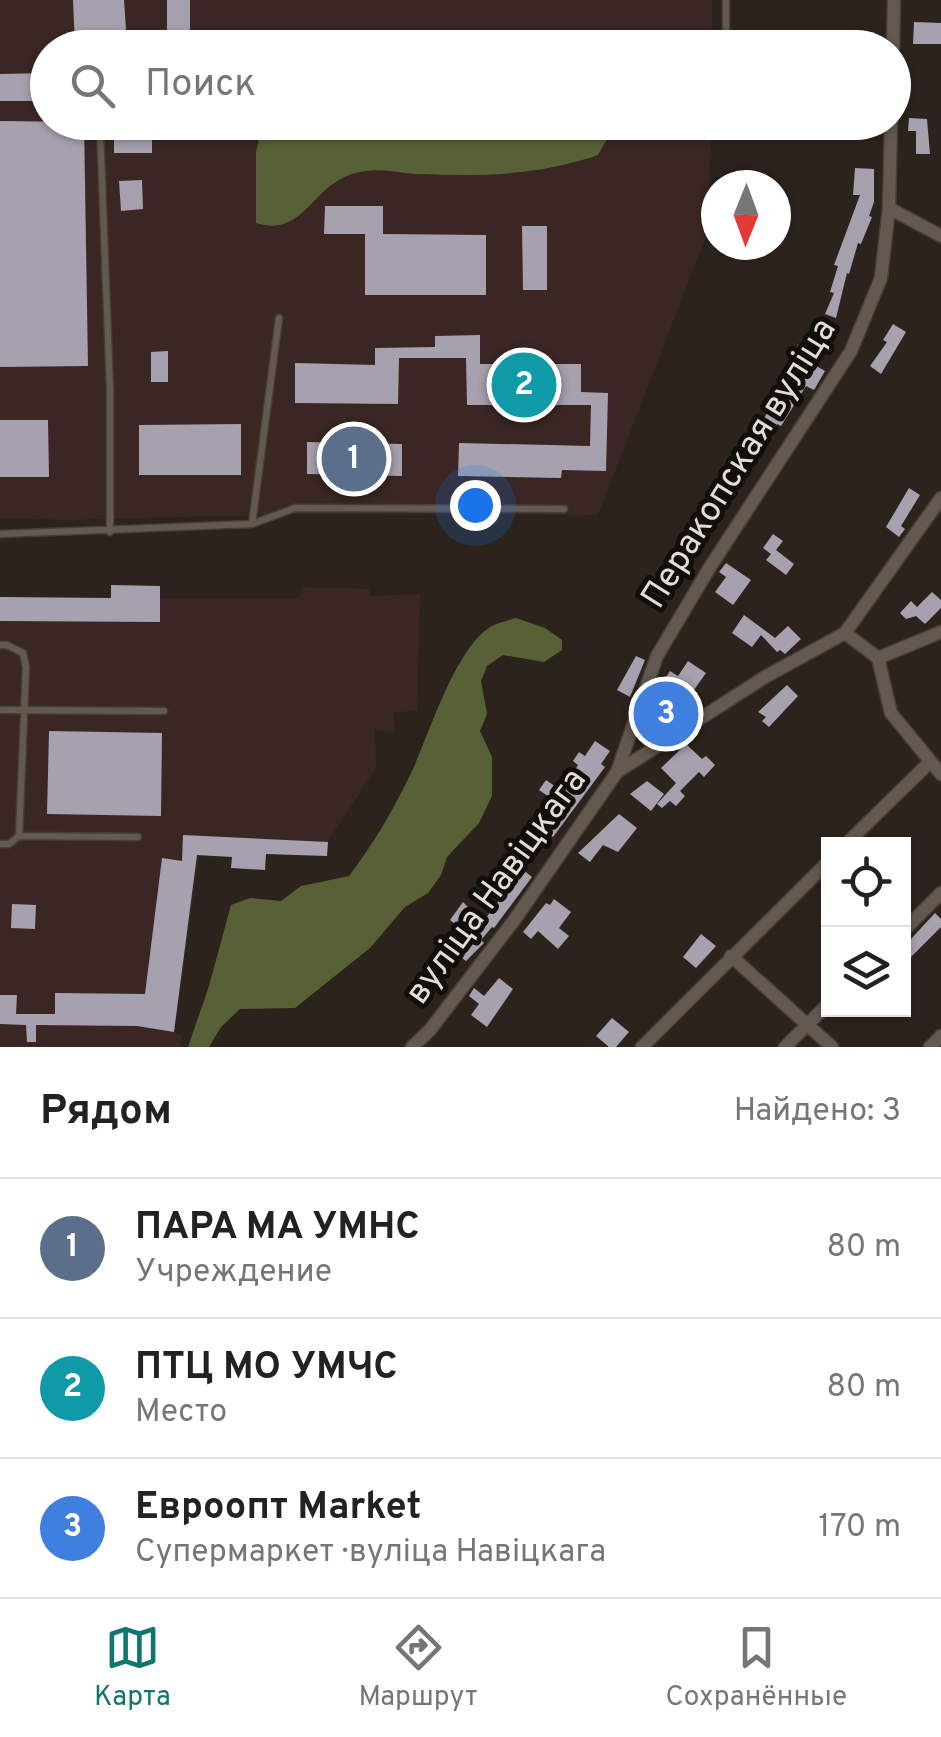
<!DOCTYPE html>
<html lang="ru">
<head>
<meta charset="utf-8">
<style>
	body { margin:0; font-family:Overpass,sans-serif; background:#f6f6f6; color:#222 }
	.controls { position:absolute; right:30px; bottom:30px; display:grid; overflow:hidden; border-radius:0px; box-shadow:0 2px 8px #0004 }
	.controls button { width:90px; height:90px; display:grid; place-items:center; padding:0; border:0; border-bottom:2px solid #e0e0e0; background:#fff; color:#222; font:50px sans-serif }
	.compass { position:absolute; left:701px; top:170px; width:90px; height:90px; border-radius:50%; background:#fff; box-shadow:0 2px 8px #0004; rotate:181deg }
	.you { position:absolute; left:475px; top:505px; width:35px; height:35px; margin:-25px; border:8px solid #fff; border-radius:50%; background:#1a73e8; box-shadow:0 0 0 15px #1a73e833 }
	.badge { display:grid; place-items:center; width:65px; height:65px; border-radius:50%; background:#0f766e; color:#fff; font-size:32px; font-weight:700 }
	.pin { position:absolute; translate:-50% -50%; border:5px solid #fff; box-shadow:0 2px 10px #0006 }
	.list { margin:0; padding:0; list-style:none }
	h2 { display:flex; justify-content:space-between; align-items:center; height:130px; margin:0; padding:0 40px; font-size:42px }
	h2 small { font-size:32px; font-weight:400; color:#767676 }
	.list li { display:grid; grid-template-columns:65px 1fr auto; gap:30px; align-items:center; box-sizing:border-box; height:140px; padding:0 40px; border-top:2px solid #e0e0e0 }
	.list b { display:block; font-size:38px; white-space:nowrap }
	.list p { margin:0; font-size:32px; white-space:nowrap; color:#767676 }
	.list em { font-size:32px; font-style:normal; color:#767676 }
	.icon { flex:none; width:55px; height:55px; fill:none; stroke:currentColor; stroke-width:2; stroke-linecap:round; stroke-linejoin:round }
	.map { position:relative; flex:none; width:941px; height:1047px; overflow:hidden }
	.search { position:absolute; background:#fff; box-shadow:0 2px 8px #0004; left:30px; right:30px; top:30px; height:110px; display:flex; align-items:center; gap:25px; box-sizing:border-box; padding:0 35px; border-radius:55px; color:#767676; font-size:38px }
	.sheet { height:550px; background:#fff }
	nav { display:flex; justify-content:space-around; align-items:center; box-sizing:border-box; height:140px; border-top:2px solid #e0e0e0; background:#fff; font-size:28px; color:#767676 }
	nav a { display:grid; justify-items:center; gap:5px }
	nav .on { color:#0f766e }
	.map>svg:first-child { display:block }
</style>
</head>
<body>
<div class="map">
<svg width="941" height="1047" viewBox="0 0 941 1047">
	<rect width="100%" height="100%" fill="#2c231c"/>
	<path fill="#3a2724" d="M0 0H712L713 47 48 48V122L711 123 707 234 598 515 293 514 68 520 0 518Z
		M111 585 160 586V598H299L301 587 369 589 370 596 420 594 417 711 394 712 395 731 375 730 376 768 328 841 327 856 266 854 265 870 231 868V857L199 856 174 1032 183 1037 179 1047H0V597L110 598Z"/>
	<path fill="#576135" d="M273 123V122L610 123 607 139 598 155C540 175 482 177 421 174 404 174 384 168 367 171 310 177 309 239 256 223V152L261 131Z
		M516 618 545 628 562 640V650L544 662 503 655 487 666 481 681 487 714 480 731 492 757V796L479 823 447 857 441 875 428 893 405 907 370 948 295 1008 240 1009 221 1027 209 1047H188L209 986 231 905 250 898 281 901 301 886 349 876C374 843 394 809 412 771 430 733 456 644 494 625 501 622 509 620 516 618Z"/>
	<path fill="#a6a1ae" d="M73 0H124L127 44 75 46Z
		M167 0H190V48H167Z
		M914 22 941 23V44H913Z
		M48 73V101H0V74Z
		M909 118 927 119 930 154H916V131H908Z
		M0 121 84 122 88 366 0 367Z
		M114 124 152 125V153H114Z
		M855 168 874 169V202L869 216 872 217 861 244 858 243 849 274 847 273 836 318 825 314 834 293 830 292 838 266 834 265 860 195H853Z
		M142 180 143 209 121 211 119 181Z
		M325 206H383V234L486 235V295H365V234H324Z
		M522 226H547V290H523Z
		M893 324 906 332 881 374 870 366 887 342 883 340Z
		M480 335V364H581V392L608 393 606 471 562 470 561 478 458 476 459 443 590 446 591 405H467L466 358H399L398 404 295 403V363L375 365V348L435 347V336Z
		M798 344 816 350 811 363 825 371 814 390 806 386 781 426 777 424 775 428 763 420 780 391Z
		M168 351V382H151V352Z
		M0 420H48L49 477H0Z
		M241 424V475H139V425Z
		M307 442 402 444V476L307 474Z
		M909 488 920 495 901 526 905 529 899 537 886 527Z
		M773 534 783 541 776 550 794 564 786 575 766 560 771 554 763 548Z
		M726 563 751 580 733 605 715 592 726 577 719 572Z
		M111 585 160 586V622L0 621V597L111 598Z
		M932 592 941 600V608L925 624 916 616 906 619 900 613 911 601 917 607Z
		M744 615 775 638 788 626 801 639 785 654 780 650 777 652 761 635 752 647 732 633Z
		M636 656 645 660 630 697 617 690Z
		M688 661 706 673 689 697 693 699 678 721 668 728 647 715 653 698 670 671 678 676Z
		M787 685 798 696 769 727 762 721 766 717 758 712Z
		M49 731 162 733 161 816 47 814Z
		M595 741 610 751 601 764 605 767 553 837 541 828 558 803 539 790 546 780 562 791 578 765 573 761 579 752 585 756Z
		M686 744 702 759 706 756 715 765 704 777 699 772 680 791 685 796 676 806 670 801 662 808 657 804 676 783 661 768Z
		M647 781 664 794 651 811 630 794Z
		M619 814 637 828 618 852 603 845 590 862 578 853Z
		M183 835 328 842 327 856 266 854 265 870 231 868 232 857 197 855 174 1032 137 1026 36 1025V1042H27L26 1025 0 1024V995H17L16 1014H55V993L145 994 162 858 182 861Z
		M522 869 532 877 494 928 492 927 481 940 484 943 466 961 458 955 471 937 450 920 463 902 483 922Z
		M554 899 571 912 559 928 569 936 558 949 538 931 531 939 523 932 546 903 550 905Z
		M12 904 36 905 35 929 11 928Z
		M935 913 941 919V927L904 964V940H910Z
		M701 934 716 946 696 968 683 957Z
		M499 978 513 989 487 1027 471 1015 479 1004 469 996 474 988 484 996Z
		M612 1018 629 1032 616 1047H609L596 1036Z"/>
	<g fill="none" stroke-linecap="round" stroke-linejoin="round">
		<g stroke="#463f38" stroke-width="9">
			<path id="lane" d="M726 0V48
				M100 128 110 390V532
				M252 524 279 318
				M0 534 252 524 295 508 564 509
				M0 645H7L23 653 26 667 19 836 9 844H0
				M0 710 164 711
				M19 836 138 837"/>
		</g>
		<g stroke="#463f38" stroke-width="15">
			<path id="street" d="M893 48 894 0
				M889 208 941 236
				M845 633 941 498
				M878 658 891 713 941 774
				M617 772 657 656 710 567 851 351 881 278 889 208 891 122
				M846 844 929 763
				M904 930 941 893
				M731 956 832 1047
				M412 1047 430 1030 515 919 617 772 765 677 845 633 878 658 941 632
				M642 1047 828 862
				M785 1047 828 1004
				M930 1047 941 1036"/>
		</g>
		<use href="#lane" stroke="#635950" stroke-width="6"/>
		<use href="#street" stroke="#635950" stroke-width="12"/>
	</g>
	<g text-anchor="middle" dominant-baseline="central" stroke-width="10" stroke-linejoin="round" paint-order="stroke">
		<g font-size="35" fill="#e3ddd7" stroke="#120e0a">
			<text transform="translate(740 464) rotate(-58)">Перакопская вуліца</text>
			<text transform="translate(497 887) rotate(-54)">вуліца Навіцкага</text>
		</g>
	</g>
</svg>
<div class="controls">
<button><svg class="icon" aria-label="locate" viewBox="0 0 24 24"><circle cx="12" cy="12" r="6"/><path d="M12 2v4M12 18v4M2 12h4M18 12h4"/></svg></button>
<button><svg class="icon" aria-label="layers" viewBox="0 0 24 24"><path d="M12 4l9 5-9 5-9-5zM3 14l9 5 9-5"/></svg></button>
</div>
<svg class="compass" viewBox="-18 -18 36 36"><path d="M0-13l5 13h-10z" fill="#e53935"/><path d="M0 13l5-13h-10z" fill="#767676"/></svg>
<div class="you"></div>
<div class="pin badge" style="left:354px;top:459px;background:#5c6f8a">1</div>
<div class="pin badge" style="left:524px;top:385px;background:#0f9aa8">2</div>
<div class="pin badge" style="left:666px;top:714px;background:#3f7fe0">3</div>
<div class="search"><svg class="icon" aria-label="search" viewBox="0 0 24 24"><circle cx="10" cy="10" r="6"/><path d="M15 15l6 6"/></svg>Поиск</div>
</div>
<section class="sheet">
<h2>Рядом<small>Найдено: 3</small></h2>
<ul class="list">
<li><span class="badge" style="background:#5c6f8a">1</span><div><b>ПАРА МА УМНС</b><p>Учреждение</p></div><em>80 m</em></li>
<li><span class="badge" style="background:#0f9aa8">2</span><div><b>ПТЦ МО УМЧС</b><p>Место</p></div><em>80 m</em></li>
<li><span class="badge" style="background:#3f7fe0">3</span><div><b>Евроопт Market</b><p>Супермаркет · вуліца Навіцкага</p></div><em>170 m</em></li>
</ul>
</section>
<nav>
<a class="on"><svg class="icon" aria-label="map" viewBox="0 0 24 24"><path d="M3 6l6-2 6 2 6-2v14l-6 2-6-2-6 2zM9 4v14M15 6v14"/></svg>Карта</a>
<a><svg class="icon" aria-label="directions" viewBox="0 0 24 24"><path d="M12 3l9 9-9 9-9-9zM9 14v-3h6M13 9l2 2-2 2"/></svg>Маршрут</a>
<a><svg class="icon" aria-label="saved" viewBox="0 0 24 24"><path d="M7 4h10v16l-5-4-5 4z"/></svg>Сохранённые</a>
</nav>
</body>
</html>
